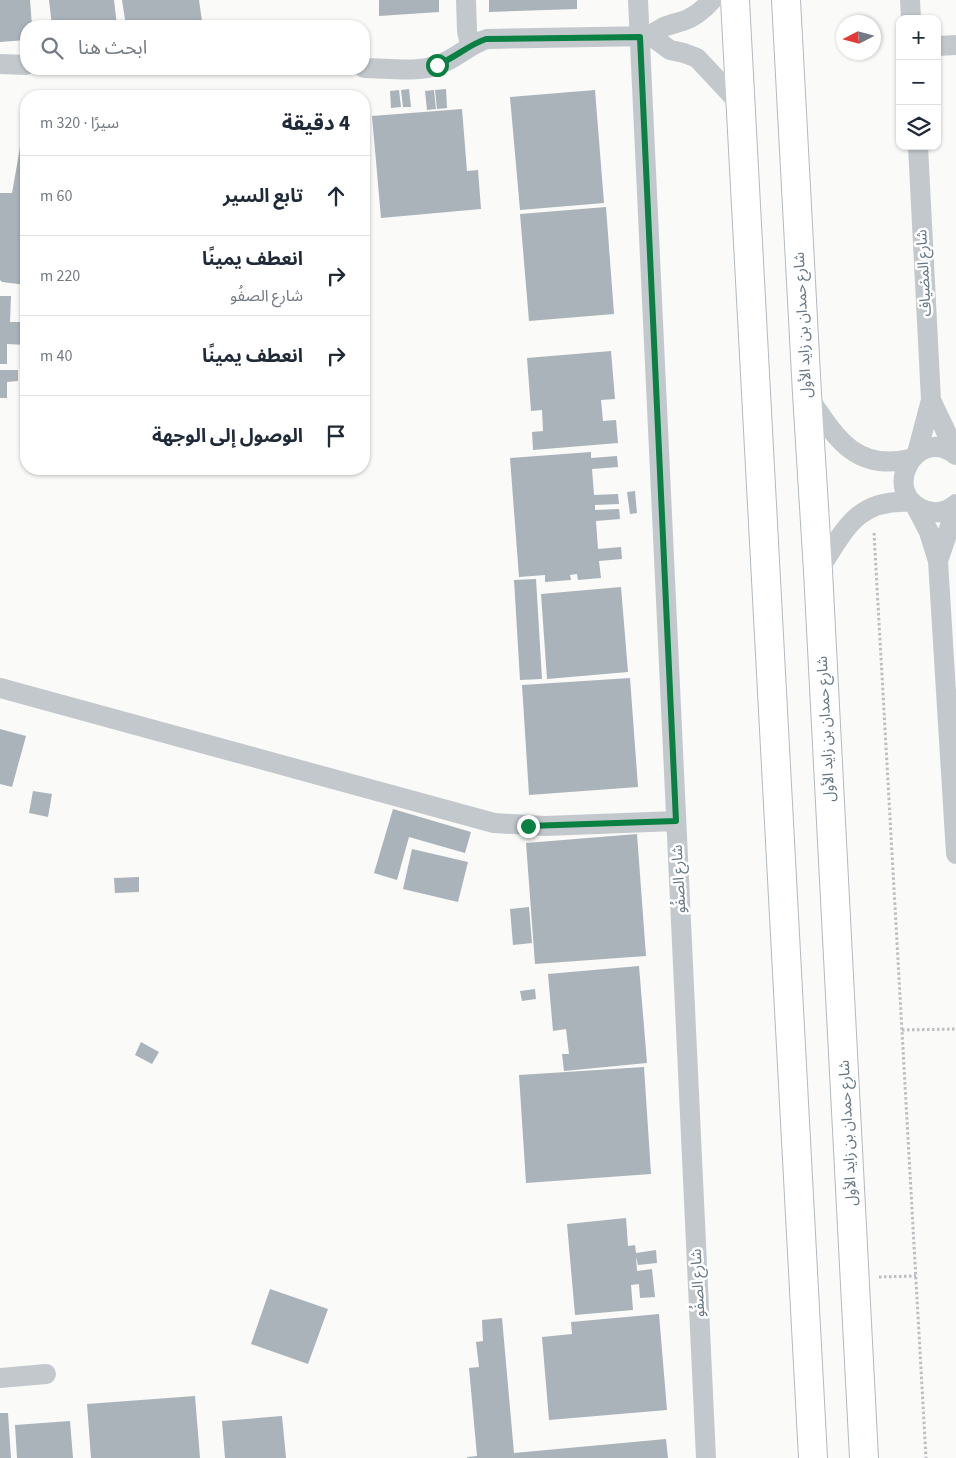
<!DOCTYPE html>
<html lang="ar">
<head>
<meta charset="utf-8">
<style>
	body { margin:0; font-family:"Source Sans 3","Noto Sans Arabic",sans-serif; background:#f2f2f3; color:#1f2937; direction:rtl }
	.controls { position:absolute; right:15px; top:15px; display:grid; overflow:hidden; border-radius:10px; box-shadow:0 1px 4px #0004 }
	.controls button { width:45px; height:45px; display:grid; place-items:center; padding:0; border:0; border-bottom:1px solid #e0e1e3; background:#fff; color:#1f2937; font:25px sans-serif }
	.compass { position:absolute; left:836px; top:15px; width:45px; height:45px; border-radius:50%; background:#fff; box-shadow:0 1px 4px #0004; rotate:264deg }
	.stop { position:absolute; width:15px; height:15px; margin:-11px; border:4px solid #0b8043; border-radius:50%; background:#fff }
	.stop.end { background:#0b8043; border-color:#fff; box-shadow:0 1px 5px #0008 }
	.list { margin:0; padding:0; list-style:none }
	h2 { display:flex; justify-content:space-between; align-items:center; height:65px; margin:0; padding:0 20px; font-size:21px }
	h2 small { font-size:16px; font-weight:400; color:#747a83 }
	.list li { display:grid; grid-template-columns:32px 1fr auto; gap:15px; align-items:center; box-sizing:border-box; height:80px; padding:0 20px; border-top:1px solid #e0e1e3 }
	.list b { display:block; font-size:19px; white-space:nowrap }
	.list p { margin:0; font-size:16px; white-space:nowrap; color:#747a83 }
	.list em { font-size:16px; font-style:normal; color:#747a83 }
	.icon { flex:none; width:28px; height:28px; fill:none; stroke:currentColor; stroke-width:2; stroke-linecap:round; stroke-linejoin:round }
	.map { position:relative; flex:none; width:956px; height:1458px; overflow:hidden; direction:ltr }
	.search { position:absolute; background:#fff; box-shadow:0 1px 4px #0004; left:20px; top:20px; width:350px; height:55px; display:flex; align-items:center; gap:12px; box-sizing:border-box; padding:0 18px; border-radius:20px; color:#747a83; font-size:19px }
	.panel { position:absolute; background:#fff; box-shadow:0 1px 4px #0004; left:20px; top:90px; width:350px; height:385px; border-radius:20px; direction:rtl }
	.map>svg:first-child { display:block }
</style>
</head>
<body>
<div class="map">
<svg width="956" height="1458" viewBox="0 0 956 1458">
	<rect width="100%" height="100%" fill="#fafaf8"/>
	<path fill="#aab3b9" d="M0 0H30L32 26H26V40L0 42Z
		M49 0H114L117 26H52Z
		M122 0H199L202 21 163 26H126Z
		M379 0H439V12L379 16Z
		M489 0H577V9L489 12Z
		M409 89 411 107H403L401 90Z
		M446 89 447 108 437 109 435 90Z
		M399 90 401 107 391 108 390 91Z
		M434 90 436 109 427 110 425 91Z
		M595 90 604 203 520 210 510 97Z
		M462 109 467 171 478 170 481 209 381 218 372 116Z
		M21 142H26V285L2 282 0 280V193H12Z
		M606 207 614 314 529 321 520 214Z
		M0 296H11L10 322H26V345L7 344V364H0Z
		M611 351 615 399 601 400 603 421 616 420 618 443 533 450 532 432 543 431 542 410 531 411 527 358Z
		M0 370H18V381L7 382V398H0Z
		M591 452V458L617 456 618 467 592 469 594 495 618 494 619 504 595 505V510L619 509 620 519 596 521 598 549 621 547 622 559 599 561 601 578 578 580 577 574 570 575 571 580 545 582V575L519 577 510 458Z
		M635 491 637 513 630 514 627 492Z
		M536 579 542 679 520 680 514 580Z
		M621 587 628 672 547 679 541 594Z
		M630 678 638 787 529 795 522 685Z
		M0 729 26 736 12 787 0 784Z
		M33 791 52 794 48 817 29 813Z
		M393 809 471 832 465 853 409 837 397 880 374 873Z
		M637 834 646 956 535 964 526 843Z
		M412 849 468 862 458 902 403 889Z
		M139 877V892L115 893 114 878Z
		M529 907 532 943 513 945 510 909Z
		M639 966 647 1063 564 1071 562 1054H569L566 1029 553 1031 548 974Z
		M535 989 536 999 522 1001 520 991Z
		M141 1042 159 1052 152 1064 135 1055Z
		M644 1067 651 1174 526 1183 519 1075Z
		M626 1218 628 1246 635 1245 636 1253 656 1250 657 1263 638 1265 636 1257 637 1271 652 1269 655 1297 640 1298 639 1284 631 1285 633 1310 575 1315 567 1224Z
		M270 1289 328 1309 308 1364 251 1344Z
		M659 1314 667 1410 549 1420 542 1337 572 1334 571 1322Z
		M502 1318 514 1453 666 1439 668 1458H467V1457L477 1456 469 1368 479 1367 476 1342 483 1341 482 1320Z
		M195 1396 200 1458H91L87 1404Z
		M0 1413H8L11 1458H0Z
		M282 1416 286 1458H225L222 1421Z
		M70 1421 73 1458H17L15 1425Z"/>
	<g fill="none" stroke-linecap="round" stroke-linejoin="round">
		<g stroke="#b3babf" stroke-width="30">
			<path id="secondary" d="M735 0 813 1458
				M786 0 807 394 818 571 864 1458"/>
		</g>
		<path stroke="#bbbfc2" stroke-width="3" stroke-dasharray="2.5 2.5" stroke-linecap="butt" d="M874 533 926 1458
			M902 1030 956 1029
			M879 1277 916 1276"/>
		<path stroke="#c3c8cc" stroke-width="20" d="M466 0 467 31 470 45
			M638 0 706 1458
			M910 0 911 19
			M651 36 670 50 684 53 697 58 741 105
			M937 46 956 45
			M0 64 26 65
			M364 68C387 68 416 73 438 65 456 59 468 45 487 39L651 36C661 26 670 25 683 21 695 17 704 9 712 0
			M807 395C835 436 854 472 910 459
			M931 400 956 453
			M917 453 931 400 918 146
			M956 455C915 423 878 496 927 511 938 514 948 511 956 504
			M915 505 929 532 938 561 956 854
			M938 561 956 508
			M818 571C845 530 856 498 912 502
			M0 688 494 823 545 826 676 821
			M0 1378 46 1374"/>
		<use href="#secondary" stroke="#fff" stroke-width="28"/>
	</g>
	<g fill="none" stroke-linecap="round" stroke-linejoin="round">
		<path stroke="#0b8043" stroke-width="6" d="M437 65C455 58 468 45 486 39L640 37 676 821 528 826"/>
	</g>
	<g text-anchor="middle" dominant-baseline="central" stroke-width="5" stroke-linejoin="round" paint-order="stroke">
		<g font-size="15" fill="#657683" stroke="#fff">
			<text transform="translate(924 273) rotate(-93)">شارع المضياف</text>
			<text transform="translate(803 325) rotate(-93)">شارع حمدان بن زايد الأول</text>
			<text transform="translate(826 729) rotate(-93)">شارع حمدان بن زايد الأول</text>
			<text transform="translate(679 879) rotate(-93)">شارع الصفُو</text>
			<text transform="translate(848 1133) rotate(-93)">شارع حمدان بن زايد الأول</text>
			<text transform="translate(698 1283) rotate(-93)">شارع الصفُو</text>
		</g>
	</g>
</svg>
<div class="controls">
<button>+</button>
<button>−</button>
<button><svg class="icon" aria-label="layers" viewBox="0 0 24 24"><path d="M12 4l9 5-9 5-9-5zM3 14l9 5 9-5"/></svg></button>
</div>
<svg class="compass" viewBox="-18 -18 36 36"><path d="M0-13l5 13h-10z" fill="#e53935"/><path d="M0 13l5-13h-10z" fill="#747a83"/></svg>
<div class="stop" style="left:437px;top:65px"></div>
<div class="stop end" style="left:528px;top:826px"></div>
<div class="search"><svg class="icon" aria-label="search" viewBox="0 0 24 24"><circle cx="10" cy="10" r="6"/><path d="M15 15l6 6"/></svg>ابحث هنا</div>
<section class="panel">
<h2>4 دقيقة<small>سيرًا · 320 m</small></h2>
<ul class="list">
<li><svg class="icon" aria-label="ahead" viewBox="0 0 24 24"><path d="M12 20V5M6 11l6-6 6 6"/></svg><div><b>تابع السير</b></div><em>60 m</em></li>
<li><svg class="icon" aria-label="right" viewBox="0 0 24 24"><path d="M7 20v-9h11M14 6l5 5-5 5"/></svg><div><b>انعطف يمينًا</b><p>شارع الصفُو</p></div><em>220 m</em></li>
<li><svg class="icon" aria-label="right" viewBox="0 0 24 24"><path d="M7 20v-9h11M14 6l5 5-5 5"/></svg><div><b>انعطف يمينًا</b></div><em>40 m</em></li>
<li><svg class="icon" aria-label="arrive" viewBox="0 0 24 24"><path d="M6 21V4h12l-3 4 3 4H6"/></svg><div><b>الوصول إلى الوجهة</b></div></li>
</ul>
</section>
</div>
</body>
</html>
